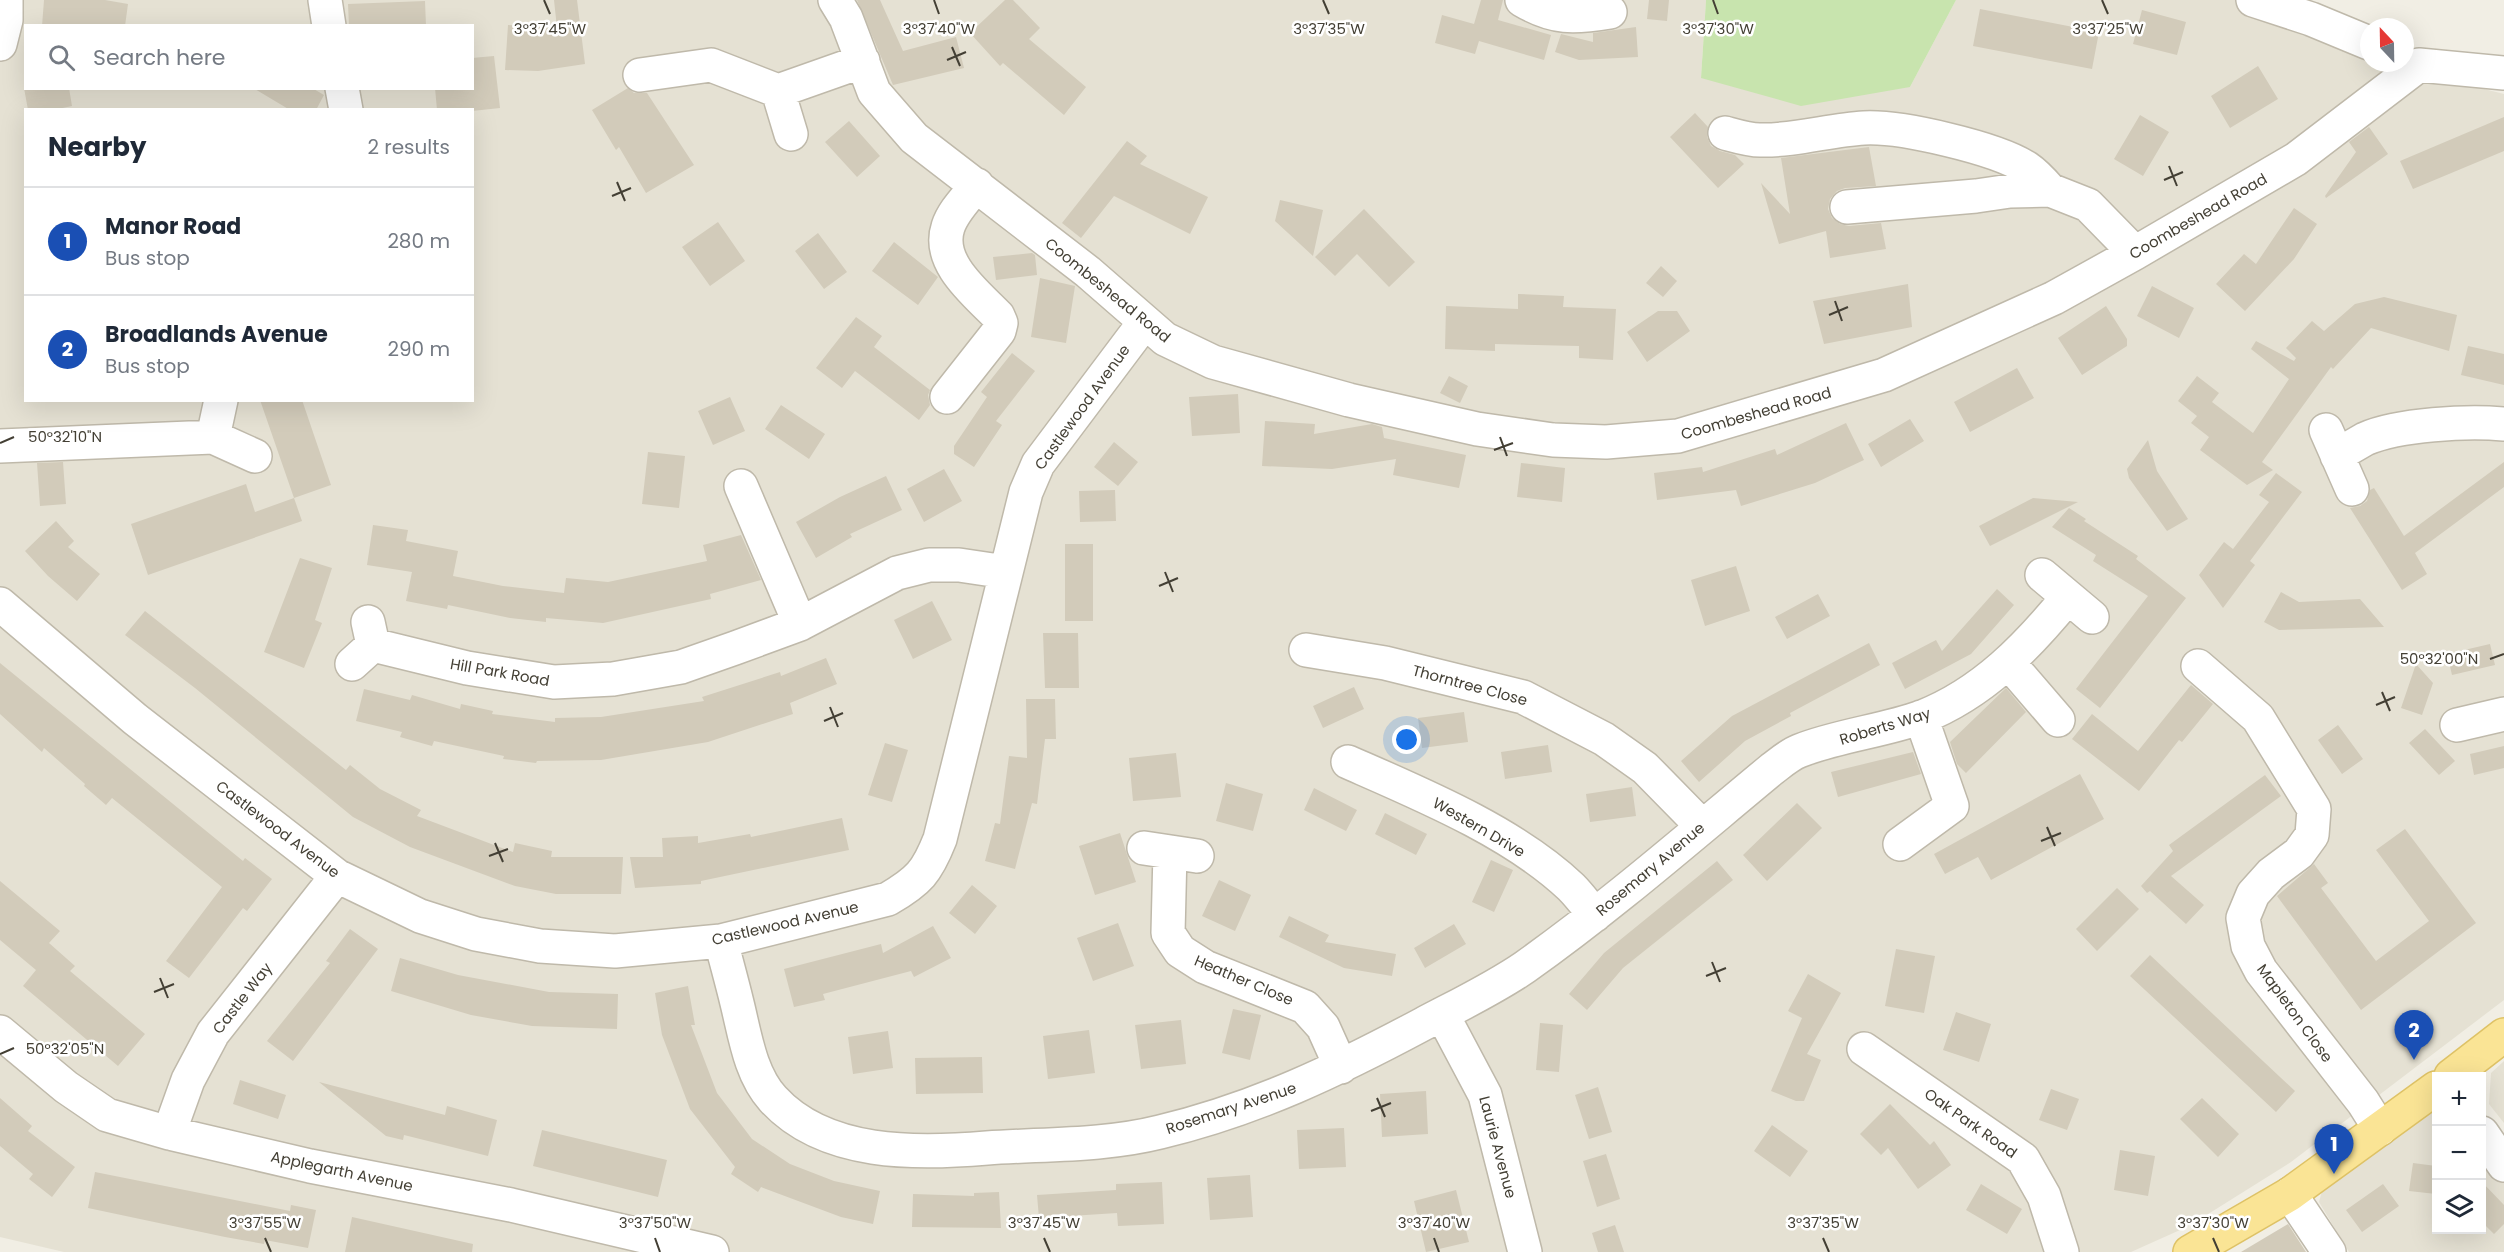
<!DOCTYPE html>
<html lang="en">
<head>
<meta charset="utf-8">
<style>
	body { margin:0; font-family:Poppins,sans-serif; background:#f6f6f7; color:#1f2937 }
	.controls { position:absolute; right:18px; bottom:18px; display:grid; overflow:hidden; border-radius:0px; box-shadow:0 6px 24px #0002 }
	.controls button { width:54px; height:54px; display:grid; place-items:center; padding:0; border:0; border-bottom:2px solid #e0e1e3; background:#fff; color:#1f2937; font:30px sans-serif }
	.compass { position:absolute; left:2360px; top:18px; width:54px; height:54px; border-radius:50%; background:#fff; box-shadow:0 6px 24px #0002; rotate:338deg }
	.you { position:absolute; left:1407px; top:740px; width:21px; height:21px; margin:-15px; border:4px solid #fff; border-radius:50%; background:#1a73e8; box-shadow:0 0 0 9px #1a73e833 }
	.badge { display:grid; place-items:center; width:39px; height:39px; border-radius:50%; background:#f04b1c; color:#fff; font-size:20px; font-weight:700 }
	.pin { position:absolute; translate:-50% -50px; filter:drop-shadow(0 2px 3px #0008) }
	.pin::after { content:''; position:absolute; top:32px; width:21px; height:18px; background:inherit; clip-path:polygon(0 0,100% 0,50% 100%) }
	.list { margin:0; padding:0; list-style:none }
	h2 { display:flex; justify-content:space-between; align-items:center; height:78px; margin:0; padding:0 24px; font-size:26px }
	h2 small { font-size:20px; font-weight:400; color:#747a83 }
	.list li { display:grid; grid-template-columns:39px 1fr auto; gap:18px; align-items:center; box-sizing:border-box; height:108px; padding:0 24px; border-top:2px solid #e0e1e3 }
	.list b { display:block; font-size:22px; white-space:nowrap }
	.list p { margin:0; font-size:20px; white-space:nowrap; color:#747a83 }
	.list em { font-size:20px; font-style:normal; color:#747a83 }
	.icon { flex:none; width:33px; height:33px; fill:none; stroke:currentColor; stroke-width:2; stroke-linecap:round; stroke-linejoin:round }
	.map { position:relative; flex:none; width:2504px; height:1252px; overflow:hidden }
	.search { position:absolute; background:#fff; box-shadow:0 6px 24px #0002; left:24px; top:24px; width:450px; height:66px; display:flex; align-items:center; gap:15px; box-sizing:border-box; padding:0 21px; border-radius:0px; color:#747a83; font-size:22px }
	.panel { position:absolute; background:#fff; box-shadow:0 6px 24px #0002; left:24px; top:108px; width:450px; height:294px; border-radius:0px }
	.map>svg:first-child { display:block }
</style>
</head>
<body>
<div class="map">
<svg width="2504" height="1252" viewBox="0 0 2504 1252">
	<rect width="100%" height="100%" fill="#f1eee4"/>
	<path fill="#e5e1d3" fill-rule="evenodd" d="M0 0H1706L1701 78 1910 87 1956 0H2293L2369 58V63H2381L2504 94V1000L2291 1162 2189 1226 2131 1252H64L0 1237ZM26 26H472V88H26ZM26 110H472V400H26Z
		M2504 1061V1123L2489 1104 2491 1073Z
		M2436 1112V1230H2482V1152L2504 1182V1252H2349L2319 1202 2322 1191 2424 1115Z"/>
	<path fill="#c8e4ae" d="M1706 0H1956L1910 87 1801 106 1701 78Z"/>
	<path fill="#d2cbba" d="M44 0H105L128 4 125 26H42Z
		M554 0H577L585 64 538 71 505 70 508 25 557 28Z
		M857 0H880L903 51 956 37 964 68 893 85Z
		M1005 0H1013L1040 28 1029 39 1086 87 1064 115 1003 63 1000 66 970 33Z
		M1481 0H1503L1498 20 1551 35 1544 60 1479 41 1475 54 1435 43 1442 15 1474 24Z
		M1649 0H1669L1667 21 1647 19Z
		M425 1 426 26H349L348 4Z
		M1980 9 2099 32 2092 69 1973 46Z
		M2142 10 2186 22 2177 55 2133 44Z
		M1636 27 1638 57 1579 60 1555 52 1561 34 1593 42V33Z
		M494 56 500 108 472 111V110H437L435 88H472V58Z
		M2258 66 2278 99 2230 128 2211 96Z
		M24 88H69L72 106 53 110H28Z
		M253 88H312L324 95 316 110H290Z
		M628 88 634 93H647L694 165 646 193 619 147 616 150 592 110Z
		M1695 113 1708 127 1707 137 1711 146 1720 151 1735 155 1744 164 1718 188 1670 137Z
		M2140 115 2169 132 2143 176 2114 159Z
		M2504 117V151L2413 189 2400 161Z
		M849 121 880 156 857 177 825 142Z
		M2369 127 2388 154 2326 198 2325 196 2356 152 2349 142Z
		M1127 141 1147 156 1140 164 1208 197 1190 234 1114 196 1081 238 1062 223Z
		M1869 147 1876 186 1845 188 1837 191 1830 199 1828 209 1832 218 1840 224 1849 226 1881 223 1886 249 1830 258 1826 231 1779 244 1761 183 1790 214 1781 158Z
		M1280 200 1323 210 1313 256 1275 221Z
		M2294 208 2317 224 2294 259 2245 311 2216 284 2244 254 2256 264Z
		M1364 209 1415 262 1389 287 1357 254 1335 276 1315 257Z
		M718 222 745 261 710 286 682 247Z
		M818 233 847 272 824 289 795 251Z
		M894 242 938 277 918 305 872 271Z
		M1032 253 1035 255 1037 275 996 280 993 257Z
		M1661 266 1677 281 1663 297 1646 283Z
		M1040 278 1075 286 1066 343 1031 337Z
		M1908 284 1912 327 1824 344 1813 301Z
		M2152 286 2194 308 2179 338 2137 316Z
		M1518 294 1564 296 1563 307 1616 309 1613 360 1579 358V346L1495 344V351L1445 349 1446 306 1518 309Z
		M2384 297 2457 315 2449 351 2371 328 2333 369 2331 367 2262 462 2273 470 2247 485 2200 450 2209 437 2191 423 2197 416 2178 401 2197 376 2219 393 2212 402 2253 433 2289 379 2251 349 2256 341 2294 361 2296 358 2286 348 2312 321 2324 331 2355 304Z
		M2106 306 2127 339V346L2082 375 2058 338Z
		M1658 311H1677L1690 331 1647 362 1627 332Z
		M856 317 882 336 874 347 930 390 928 395 930 405 919 420 855 371 842 388 816 368Z
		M2468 346 2504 354V385L2461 375Z
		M1012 353 1035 371 996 421 1002 425 974 467 954 454V446L987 397 981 392Z
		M2017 368 2034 398 1970 432 1954 402Z
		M1449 376 1468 386 1460 403 1440 393Z
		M1238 394 1240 433 1192 436 1189 397Z
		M730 397 745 431 713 445 698 411Z
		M260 400H302L331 485 294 498Z
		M781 405 825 434 809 459 765 429Z
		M1910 419 1924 441 1881 467 1868 444Z
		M1265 421 1315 424 1314 434 1372 424 1382 427 1384 438 1466 455 1459 488 1393 475 1396 459 1332 469 1262 466Z
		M1846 423 1864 460 1815 483 1741 506 1736 490 1657 500 1654 473 1702 467 1703 472 1775 449 1777 455Z
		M2148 440 2157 471 2188 519 2167 531 2129 478 2127 469Z
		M1114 442 1138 462 1118 486 1094 467Z
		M648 452 685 456 679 508 642 504Z
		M63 462 66 504 40 506 37 463Z
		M2504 462V487L2415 553 2427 574 2402 590 2350 508 2360 506 2367 501 2370 490 2374 488 2404 536Z
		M1521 463 1565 468 1562 502 1517 497Z
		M944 469 962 501 924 522 907 489Z
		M2276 473 2302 492 2250 561 2255 565 2223 608 2199 575 2224 542 2233 549 2269 502 2259 495Z
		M886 476 902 510 850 534 852 537 816 558 796 522 840 497Z
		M246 484 255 512 294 498 302 521 148 575 131 524Z
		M1115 490 1116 521 1080 522 1079 491Z
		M2033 498 2078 502 1990 546 1979 526Z
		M2069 508 2086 519 2084 521 2138 556 2136 559 2186 598 2100 708 2076 689 2148 596 2093 561 2096 555 2052 527Z
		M56 521 74 541 68 547 100 574 77 601 48 576 25 551Z
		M373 525 408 530 406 541 458 551 453 576 503 586 564 593 566 578 608 582 707 561 703 545 741 535 761 580 710 594 711 599 603 623 546 618V622L510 618 448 605 447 609 406 601 412 572 367 565Z
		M1065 544H1093V621H1065Z
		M300 558 332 568 315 620 322 623 304 668 264 652Z
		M1736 566 1750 611 1705 626 1691 580Z
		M1997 589 2014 605 1971 654 1905 689 1892 663 1936 640 1942 651Z
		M2281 592 2299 602 2360 599 2384 627 2279 630 2264 622Z
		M1818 594 1830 616 1787 639 1775 617Z
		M932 601 952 640 913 659 894 620Z
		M145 611 346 770 350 765 380 789 421 810 417 816 513 852 515 843 552 851 551 857H623L621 894H556L515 886 410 847 353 817 195 688 125 635Z
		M1043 633H1078L1079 688H1045Z
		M1869 643 1880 665 1790 713 1791 716 1745 741 1699 782 1681 761 1732 716Z
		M2490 644 2495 665 2452 675 2447 654Z
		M826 658 837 684 790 703 793 714 708 742 601 760 537 761 536 763 503 759 504 756 434 741 432 746 400 737 402 732 356 721 364 689 410 700 412 695 460 709 461 704 493 711 492 714 555 722V718L601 717 704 701 702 697 780 672 781 676Z
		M0 663 243 861 245 858 272 879 247 911 243 908 189 978 166 961 222 887 112 798 106 805 84 786 85 784 44 748 42 752 0 714Z
		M2416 664 2433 683 2422 715 2401 708Z
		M2191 685 2213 704 2182 742 2179 740 2139 791 2072 739 2092 714 2138 751Z
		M1354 687 1364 709 1323 728 1313 706Z
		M2006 688 2026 712 1966 773 1957 764 1950 742Z
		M1026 699H1055L1056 739H1045L1037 804 1032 803 1015 869 985 861 995 823 1000 824 1009 756 1027 758Z
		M1464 712 1468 742 1422 748 1418 718Z
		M2338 725 2363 759 2342 774 2318 740Z
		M2425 729 2455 761 2439 775 2409 743Z
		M885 743 908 750 892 802 868 795Z
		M1548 745 1552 772 1505 779 1501 752Z
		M2504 746V768L2474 775 2470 754Z
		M1913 752 1921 774 1838 797 1831 772Z
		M1176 753 1181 797 1133 801 1129 758Z
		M2080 774 2104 819 1991 880 1978 857 1945 874 1934 854Z
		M2265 775 2281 796 2171 876 2204 905 2186 924 2150 891 2147 893 2141 886 2173 851 2169 845Z
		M1226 783 1263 794 1253 831 1216 821Z
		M1632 787 1636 816 1590 822 1586 794Z
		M1314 788 1357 810 1346 831 1304 810Z
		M1797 803 1822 828 1767 881 1743 855Z
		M1385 813 1427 834 1416 855 1375 834Z
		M842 818 849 850 701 881V884L635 888 630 857H663L662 838 698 836V843L750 834 751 837Z
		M2405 829 2476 923 2361 1010 2277 896 2314 864 2328 883 2321 888 2376 961 2429 921 2376 850Z
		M1120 833 1136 882 1095 895 1079 846Z
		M1491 860 1513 870 1494 912 1472 902Z
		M1717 861 1733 880 1623 968 1587 1010 1569 994 1604 953Z
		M1219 880 1251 895 1235 931 1202 916Z
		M0 881 60 931 49 943 75 966 70 971 145 1034 118 1066 23 986 36 970 0 940Z
		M972 885 997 906 975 934 949 913Z
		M2117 888 2139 909 2097 951 2076 929Z
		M1289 916 1329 935 1325 942 1396 954 1392 976 1344 968 1279 937Z
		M1118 923 1134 966 1093 981 1077 938Z
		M1454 924 1466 944 1425 968 1414 948Z
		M933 926 951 958 914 977 911 971 823 994 825 1000 794 1007 784 969 881 944 883 953Z
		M350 929 378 949 293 1061 267 1041 330 963 326 961Z
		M1896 949 1935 956 1924 1013 1885 1006Z
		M2150 955 2295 1091 2276 1112 2130 976Z
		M400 958 458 975 549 992 618 994 617 1029 532 1026 471 1015 391 991Z
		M1808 974 1841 993 1807 1054 1821 1060 1804 1101H1796L1771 1091 1802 1018 1788 1011Z
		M688 986 695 1025H691L717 1093 752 1139 790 1164 834 1181 880 1191 873 1224 841 1217 761 1187 758 1192 731 1174 735 1167 690 1109 662 1035 655 993Z
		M1233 1009 1261 1015 1250 1060 1222 1053Z
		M1956 1012 1991 1024 1979 1062 1943 1050Z
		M1181 1020 1186 1064 1141 1069 1135 1025Z
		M1540 1023 1563 1025 1559 1072 1536 1070Z
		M1089 1030 1095 1073 1048 1079 1043 1036Z
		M888 1031 893 1068 853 1074 848 1037Z
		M982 1057 983 1093 916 1094 915 1058Z
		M240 1080 286 1095 278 1119 233 1104Z
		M319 1082 445 1115 447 1106 497 1120 488 1156 404 1135 403 1140 386 1136Z
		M1598 1087 1612 1132 1589 1139 1575 1095Z
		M2051 1089 2079 1099 2067 1130 2039 1120Z
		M1426 1091 1428 1134 1382 1137 1380 1094Z
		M0 1098 32 1126 28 1131 75 1167 52 1197 29 1179 33 1174 0 1146Z
		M2202 1098 2239 1134 2218 1157 2180 1119Z
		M1890 1104 1930 1145 1934 1141 1951 1165 1918 1189 1888 1148 1881 1155 1860 1134Z
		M1772 1125 1808 1151 1790 1177 1754 1151Z
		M1344 1128 1346 1167 1299 1169 1297 1130Z
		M542 1130 667 1160 658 1197 533 1166Z
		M2120 1150 2155 1156 2148 1196 2114 1190Z
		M1606 1154 1620 1199 1597 1207 1583 1161Z
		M2413 1163 2436 1166V1194L2409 1191Z
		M95 1172 290 1211 291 1205 316 1210 308 1248 265 1240 264 1244 225 1237 88 1208Z
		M1250 1175 1253 1217 1210 1220 1207 1178Z
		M2481 1181 2504 1205V1224L2494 1234 2481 1221Z
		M1162 1182 1164 1224 1118 1226 1117 1213 1039 1218 1037 1195 1116 1190V1184Z
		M1981 1184 2022 1209 2007 1234 1966 1210Z
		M2383 1184 2399 1206 2362 1232 2346 1210Z
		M1456 1190 1469 1242 1426 1252 1414 1201Z
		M999 1192 1001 1228 912 1227 913 1194 974 1196V1193Z
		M352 1217 473 1244 472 1252H345Z
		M2288 1224 2306 1252H2241Z
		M1615 1225 1624 1252H1598L1592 1233Z"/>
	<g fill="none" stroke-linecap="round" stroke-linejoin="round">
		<g stroke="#bfb9aa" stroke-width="36">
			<path id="minor" d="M325 0 329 26
				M835 0 846 18 874 92 914 138 1088 272 1165 339 1213 362 1349 400 1477 429 1553 440 1606 442 1678 436 1884 375 2054 298 2135 253 2296 159 2419 65 2504 73
				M1522 0C1554 19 1574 18 1610 12
				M2253 0 2311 19 2369 43
				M0 44 6 20V0
				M640 75 711 65 778 91 863 61
				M342 88 346 110
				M778 91 791 134
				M1725 133C1736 136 1749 140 1760 140 1796 141 1829 130 1864 128 1901 126 1996 148 2027 168 2036 174 2043 182 2050 190
				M1847 207 1976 196 2010 191 2050 190 2088 205 2135 253
				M947 397 999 331 1001 323 998 316C977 294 936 263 948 227 953 211 967 198 977 185
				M2326 430 2352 489
				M213 437 255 456
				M0 446 213 437 221 400
				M2337 456C2346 450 2356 444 2365 439 2399 424 2467 421 2504 424
				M741 486 800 624
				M2042 575 2092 617
				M0 604 135 719 337 876 420 916 476 934 540 946 615 951 721 941 888 899C919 881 927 872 940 839L1026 492 1038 464 1144 323
				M373 645 467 668 554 682 613 679 681 667 735 648 800 624 897 573 929 565H959L1006 572
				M1306 650 1385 663 1523 697 1604 739 1645 768 1702 826
				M2008 662 2058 720
				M352 664 373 645 368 622
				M2198 666 2258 718 2314 809 2312 835 2299 853 2271 874 2253 894 2243 918 2248 946 2261 971 2363 1102 2380 1129
				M2457 725 2504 714
				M1348 762C1421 794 1513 832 1571 887 1580 896 1587 906 1595 915
				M1900 844 1952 806 1921 717
				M1144 848 1197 856
				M1170 852 1168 933 1180 951 1205 967 1305 1007 1323 1027 1341 1067
				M721 941C726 961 732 982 737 1003 745 1035 750 1074 773 1099 825 1156 917 1154 987 1148 1044 1144 1104 1146 1160 1132 1256 1109 1337 1070 1423 1024 1457 1006 1493 989 1525 967 1611 906 1691 836 1772 769 1780 763 1789 755 1799 751 1836 736 1883 731 1922 717 1983 693 2027 647 2068 597
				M1442 1014 1485 1095 1525 1252
				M0 1032 66 1087 107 1115 169 1133 310 1166 511 1205 712 1252
				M1864 1049 2023 1159 2044 1196 2062 1252
				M169 1133 188 1080 213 1033 337 876
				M2482 1133 2504 1165
				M2290 1194 2329 1252"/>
		</g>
		<g stroke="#dec266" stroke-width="36">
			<path id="major" d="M2451 1076 2504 1035
				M2190 1252 2290 1194 2436 1088"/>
		</g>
		<use href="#minor" stroke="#fff" stroke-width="33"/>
		<use href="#major" stroke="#fae495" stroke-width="33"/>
	</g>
	<path fill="none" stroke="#433f34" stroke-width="2" d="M544 0 550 14M934 0 939 14M1323 0 1329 14M1713 0 1718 14M2102 0 2108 14M952 47 960 66M947 60 966 52M2169 166 2177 186M2164 180 2183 172M617 182 625 201M612 196 631 188M1835 301 1842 321M1829 315 1848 307M1500 437 1507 456M0 443 14 437M1494 450 1513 443M1165 572 1173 592M1159 586 1178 578M2490 659 2504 654M2382 692 2390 711M2376 705 2395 697M830 707 838 727M824 721 843 713M2047 827 2055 846M2041 841 2061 833M495 843 503 862M489 856 508 849M1712 962 1720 982M1706 976 1726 968M160 978 168 998M154 992 174 984M0 1054 14 1048M1377 1098 1385 1117M1371 1111 1391 1103M265 1238 271 1252M655 1238 660 1252M1044 1238 1050 1252M1434 1238 1439 1252M1823 1238 1829 1252M2213 1238 2219 1252"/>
	<g text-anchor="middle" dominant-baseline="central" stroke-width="5" stroke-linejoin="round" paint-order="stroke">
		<g font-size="15" fill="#433f34" stroke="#fff">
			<text transform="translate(2198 216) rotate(-30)">Coombeshead Road</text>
			<text transform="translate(1108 290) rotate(39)">Coombeshead Road</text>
			<text transform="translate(1082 407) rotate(-54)">Castlewood Avenue</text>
			<text transform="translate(1756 413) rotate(-16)">Coombeshead Road</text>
			<text transform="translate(500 672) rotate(10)">Hill Park Road</text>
			<text transform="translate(1470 685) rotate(15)">Thorntree Close</text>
			<text transform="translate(1885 726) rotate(-17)">Roberts Way</text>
			<text transform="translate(1479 827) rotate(30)">Western Drive</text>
			<text transform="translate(278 829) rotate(37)">Castlewood Avenue</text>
			<text transform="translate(1650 869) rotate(-40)">Rosemary Avenue</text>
			<text transform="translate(785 923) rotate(-13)">Castlewood Avenue</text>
			<text transform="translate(1244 980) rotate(23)">Heather Close</text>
			<text transform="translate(242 998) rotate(-52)">Castle Way</text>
			<text transform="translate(2295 1013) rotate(54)">Mapleton Close</text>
			<text transform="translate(1231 1108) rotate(-18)">Rosemary Avenue</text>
			<text transform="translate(1971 1123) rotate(35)">Oak Park Road</text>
			<text transform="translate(1498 1147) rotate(75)">Laurie Avenue</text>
			<text transform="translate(342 1171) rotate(12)">Applegarth Avenue</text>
		</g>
	</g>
	<g font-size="15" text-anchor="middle" fill="#433f34" stroke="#fff" stroke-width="5" stroke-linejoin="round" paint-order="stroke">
		<text x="550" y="34">3°37'45"W</text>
		<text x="939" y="34">3°37'40"W</text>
		<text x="1329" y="34">3°37'35"W</text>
		<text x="1718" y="34">3°37'30"W</text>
		<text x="2108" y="34">3°37'25"W</text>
		<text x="65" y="442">50°32'10"N</text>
		<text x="2439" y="664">50°32'00"N</text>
		<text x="65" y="1054">50°32'05"N</text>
		<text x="265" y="1228">3°37'55"W</text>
		<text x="655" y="1228">3°37'50"W</text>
		<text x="1044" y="1228">3°37'45"W</text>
		<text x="1434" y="1228">3°37'40"W</text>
		<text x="1823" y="1228">3°37'35"W</text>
		<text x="2213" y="1228">3°37'30"W</text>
	</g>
</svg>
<div class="controls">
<button>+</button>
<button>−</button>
<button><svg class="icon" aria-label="layers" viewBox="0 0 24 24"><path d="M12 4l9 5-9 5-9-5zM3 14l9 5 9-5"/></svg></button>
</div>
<svg class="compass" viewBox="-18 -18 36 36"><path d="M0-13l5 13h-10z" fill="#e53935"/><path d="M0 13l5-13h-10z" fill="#747a83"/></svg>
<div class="you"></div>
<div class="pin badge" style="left:2334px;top:1174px;background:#1a4fb4">1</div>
<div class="pin badge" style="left:2414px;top:1060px;background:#1a4fb4">2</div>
<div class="search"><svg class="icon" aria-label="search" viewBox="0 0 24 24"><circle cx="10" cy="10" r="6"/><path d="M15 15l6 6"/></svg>Search here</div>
<section class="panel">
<h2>Nearby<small>2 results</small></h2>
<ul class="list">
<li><span class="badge" style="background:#1a4fb4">1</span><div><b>Manor Road</b><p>Bus stop</p></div><em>280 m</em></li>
<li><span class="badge" style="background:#1a4fb4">2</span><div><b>Broadlands Avenue</b><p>Bus stop</p></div><em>290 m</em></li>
</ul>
</section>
</div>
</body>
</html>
